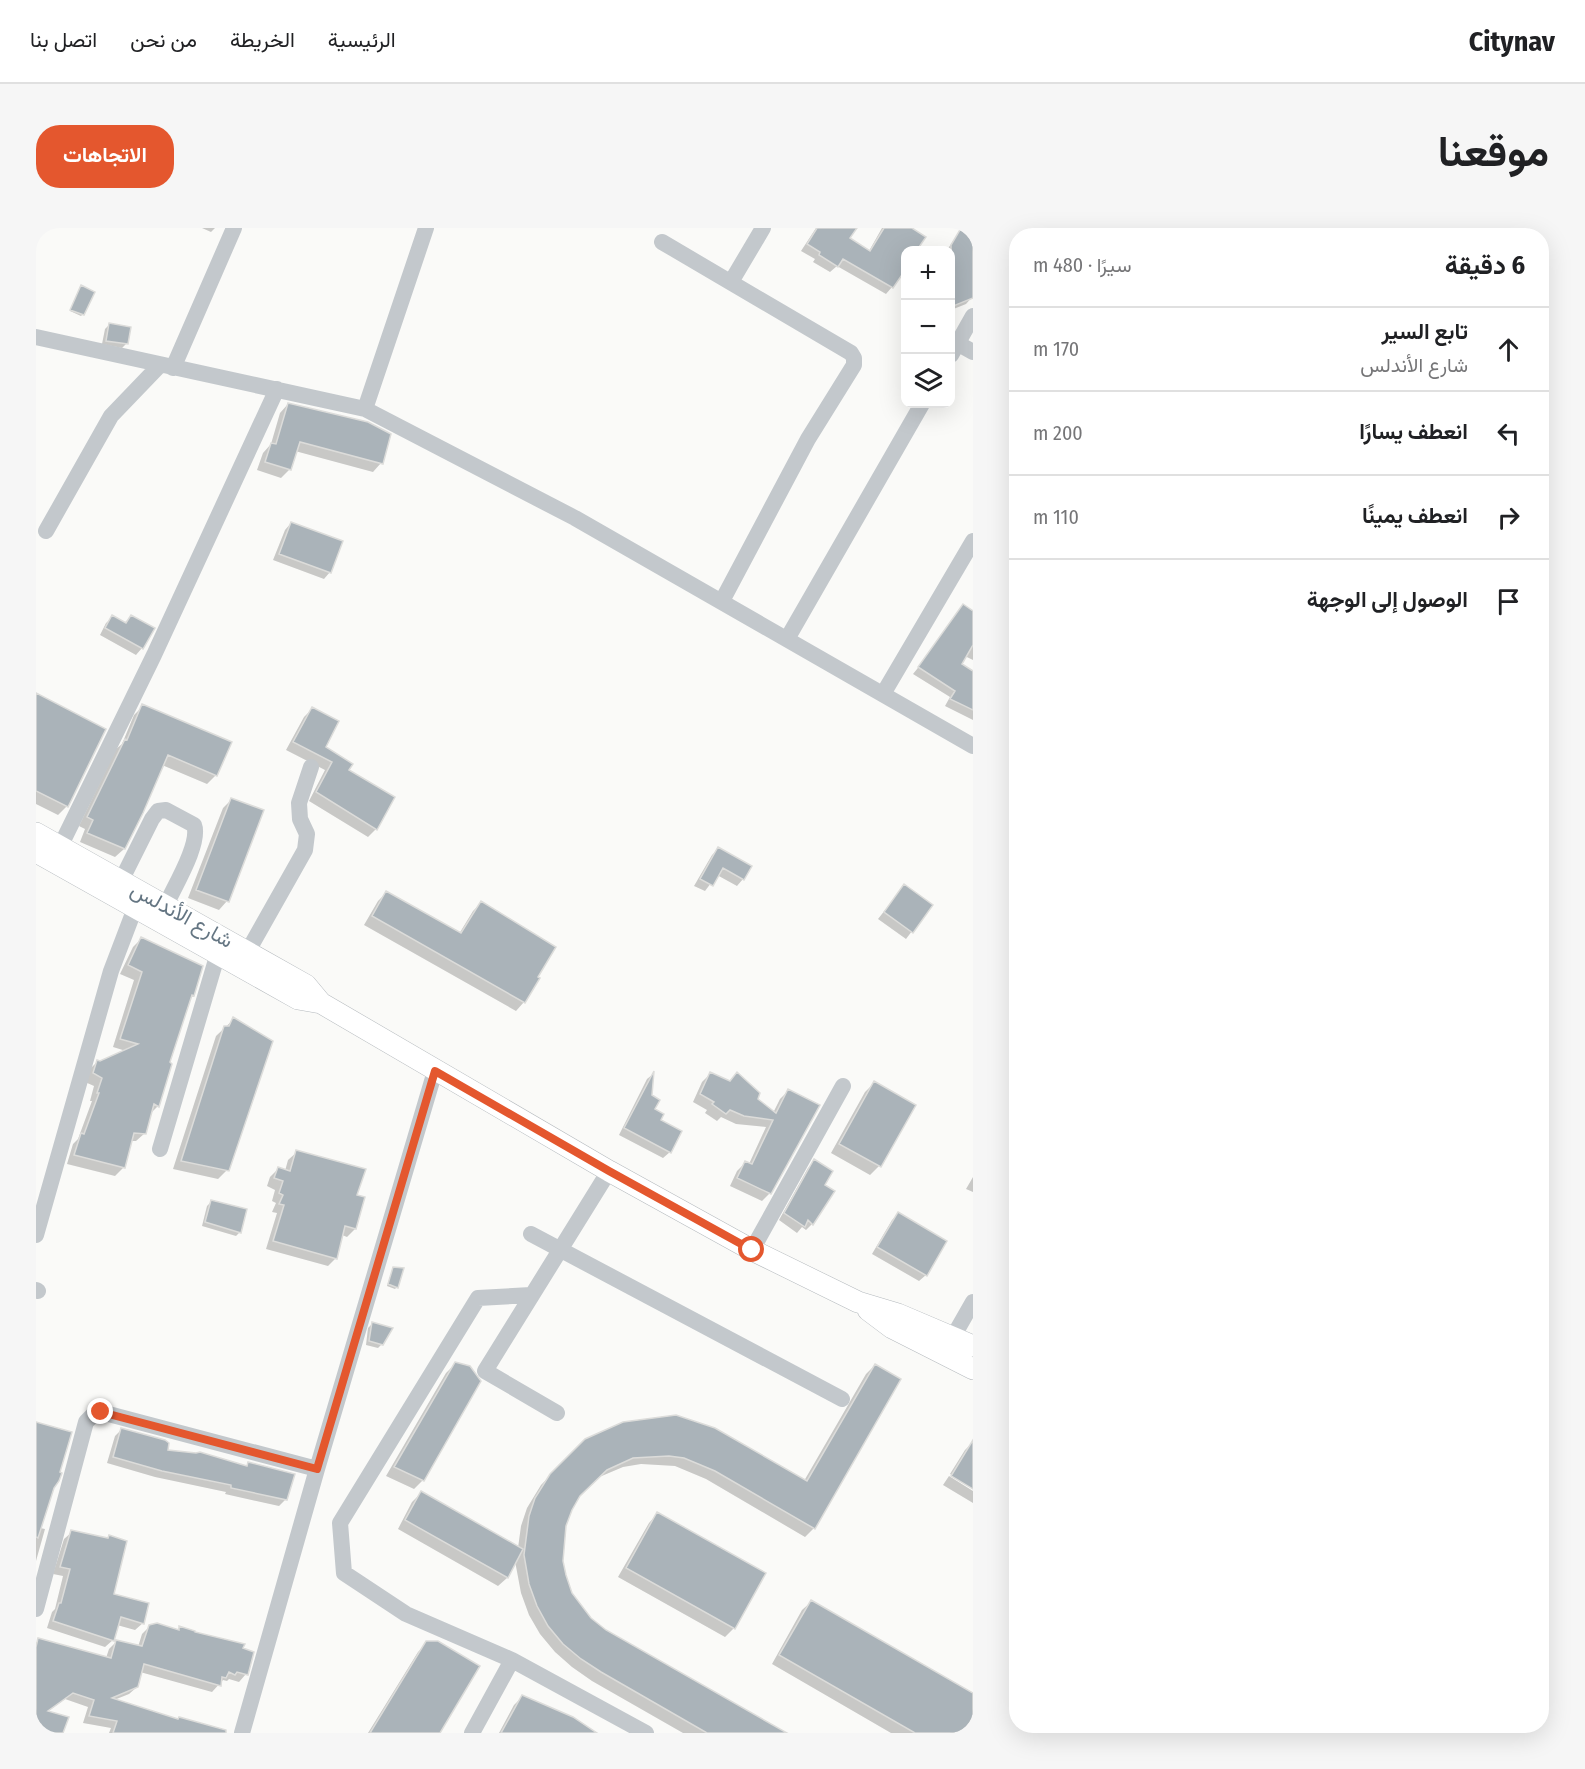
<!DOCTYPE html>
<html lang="ar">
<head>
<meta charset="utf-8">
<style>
	body { margin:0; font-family:"Fira Sans Condensed",Vazirmatn,sans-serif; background:#f6f6f6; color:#202124; direction:rtl }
	.controls { position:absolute; right:18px; top:18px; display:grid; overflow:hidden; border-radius:12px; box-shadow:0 6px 24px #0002 }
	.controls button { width:54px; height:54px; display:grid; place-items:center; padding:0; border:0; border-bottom:2px solid #e0e0e0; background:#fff; color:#202124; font:30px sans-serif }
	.stop { position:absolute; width:18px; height:18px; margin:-14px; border:4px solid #e4572e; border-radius:50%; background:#fff }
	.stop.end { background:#e4572e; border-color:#fff; box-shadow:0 2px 6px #0008 }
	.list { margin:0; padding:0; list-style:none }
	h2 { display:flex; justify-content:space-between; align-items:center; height:78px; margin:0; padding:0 24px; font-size:26px }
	h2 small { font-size:20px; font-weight:400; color:#757577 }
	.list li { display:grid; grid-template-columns:39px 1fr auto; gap:18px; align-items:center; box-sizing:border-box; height:84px; padding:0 24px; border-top:2px solid #e0e0e0 }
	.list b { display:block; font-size:22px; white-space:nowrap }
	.list p { margin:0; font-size:20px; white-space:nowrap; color:#757577 }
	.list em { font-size:20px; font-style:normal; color:#757577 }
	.icon { flex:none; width:33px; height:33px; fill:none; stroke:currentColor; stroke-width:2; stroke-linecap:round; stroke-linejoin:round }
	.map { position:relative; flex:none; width:937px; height:1505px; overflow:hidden; direction:ltr; border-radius:24px }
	header { display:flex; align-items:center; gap:36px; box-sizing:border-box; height:84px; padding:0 30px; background:#fff; border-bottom:2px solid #e0e0e0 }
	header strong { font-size:28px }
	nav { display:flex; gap:33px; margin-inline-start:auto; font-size:21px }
	.intro { display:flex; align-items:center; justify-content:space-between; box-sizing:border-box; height:144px; padding:0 36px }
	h1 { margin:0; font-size:42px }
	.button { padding:15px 27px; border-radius:24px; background:#e4572e; color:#fff; font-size:21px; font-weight:700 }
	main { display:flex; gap:36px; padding:0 36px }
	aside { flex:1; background:#fff; border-radius:24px; box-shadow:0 6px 24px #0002 }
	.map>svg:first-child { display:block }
</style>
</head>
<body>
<header>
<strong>Citynav</strong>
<nav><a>الرئيسية</a><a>الخريطة</a><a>من نحن</a><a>اتصل بنا</a></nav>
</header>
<div class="intro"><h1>موقعنا</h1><a class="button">الاتجاهات</a></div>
<main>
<aside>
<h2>6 دقيقة<small>سيرًا · 480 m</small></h2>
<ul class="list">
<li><svg class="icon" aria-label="ahead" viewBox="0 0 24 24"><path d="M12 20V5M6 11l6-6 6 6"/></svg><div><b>تابع السير</b><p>شارع الأندلس</p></div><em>170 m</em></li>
<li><svg class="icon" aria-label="left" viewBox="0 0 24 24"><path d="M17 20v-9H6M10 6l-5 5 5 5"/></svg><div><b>انعطف يسارًا</b></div><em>200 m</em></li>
<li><svg class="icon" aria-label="right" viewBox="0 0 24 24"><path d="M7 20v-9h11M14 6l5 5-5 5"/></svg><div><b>انعطف يمينًا</b></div><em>110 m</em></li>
<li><svg class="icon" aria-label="arrive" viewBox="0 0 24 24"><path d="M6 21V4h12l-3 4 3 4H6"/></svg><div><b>الوصول إلى الوجهة</b></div></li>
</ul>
</aside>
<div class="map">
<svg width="937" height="1505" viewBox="0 0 937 1505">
	<rect width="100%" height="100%" fill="#fafaf8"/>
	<path fill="#0003" d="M166 0H179L175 4Z
		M780 0H820L812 11 833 23 846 0H873L888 9 880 22H870L856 59 850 66 801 38 794 44 777 34 779 31 765 23Z
		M926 0H937V68L930 76 915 82V22H911Z
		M44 61 47 86 45 88 34 83Z
		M73 97 90 116 86 120 66 116 69 101Z
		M252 176 345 235 337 244 259 223 253 242 245 250 221 242 227 225 235 216 244 185Z
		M255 295 294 344 288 351 237 332 249 302Z
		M927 378 937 384V432L900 414Z
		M77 389 88 395 95 389 106 420 100 427 64 407 70 395Z
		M898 420 937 445V492L909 478 914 469 877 446Z
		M0 467 31 578 22 587 0 576Z
		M107 478 180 547 171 556 126 537 88 621 79 629 44 614 49 601 43 598 80 521 86 516 98 487Z
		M276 481 288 519 311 542 340 601 332 609 273 573 289 542 250 522 268 489Z
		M196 571 191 673 183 682 152 670 187 580Z
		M682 621 707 651 701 658 681 647 669 663 658 658 676 627Z
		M868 658 895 678 870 711 842 691Z
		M350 665 423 706 437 683 445 675 488 774 480 783 328 697 342 673Z
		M105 711 157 767 152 772 132 835 122 878 114 886 109 905 100 913H95L87 940 79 948 31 936 37 916 42 911 56 873H54L58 858 49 854 53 842 61 834 64 835 90 823 77 819 98 752 84 746 97 719Z
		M198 791 191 942 182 951 137 941 180 808Z
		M674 846 692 854 701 846 721 872 737 885 744 871 752 863 734 965 726 973 694 958 701 943 709 935 713 936 730 899 700 896 685 889 681 893 669 885 671 882 657 874 666 854Z
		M616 847 614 868 617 882 634 924 627 930 583 907 611 851Z
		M838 855 878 877 843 938 834 947 795 925 829 864Z
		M261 924 319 968V1001L311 1009 306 1007 300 1030 292 1038 230 1021 241 985 236 984 240 975 236 973 239 962 231 958 234 949 242 941 249 943 252 932Z
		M779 933 787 958 776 996 770 1002 766 999 761 1005 743 992 772 940Z
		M937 949V964L930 961Z
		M175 974 204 1004 200 1008 166 998 171 978Z
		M862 986 890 1047 883 1053 836 1026 856 992Z
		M357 1040 361 1059 359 1061 351 1058Z
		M336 1096 346 1116 342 1120 330 1117 332 1100Z
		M419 1136 387 1252 378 1261 350 1248 410 1145Z
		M839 1137 778 1300 769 1309 670 1251 639 1238 605 1236 587 1239 561 1250 542 1268 529 1297 525 1333 535 1366 544 1380 569 1404 747 1505H647L556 1453 536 1439 519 1424 504 1406 493 1387 485 1365 479 1333 471 1350 462 1358 362 1301 376 1274 385 1265 482 1320 485 1298 491 1280 505 1257 549 1212 587 1195 768 1253 830 1146Z
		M0 1196 17 1259 4 1300 9 1301 0 1333Z
		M85 1202 130 1223 209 1239 213 1235 250 1271 243 1278 189 1266 190 1264 119 1249 71 1235 79 1208Z
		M937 1214V1260L914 1246 929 1222Z
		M913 1248 937 1263V1275L907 1257Z
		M621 1286 698 1400 689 1409 582 1349 613 1295Z
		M36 1304 76 1367 107 1395 99 1402 81 1397 77 1412 69 1419 11 1400 16 1384 19 1381 27 1348 17 1346 28 1311Z
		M775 1374 937 1467V1505H855L736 1436 766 1382Z
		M114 1398 140 1403 144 1399 205 1421 210 1446 203 1454 193 1451 191 1453 187 1452 176 1464 104 1444 101 1459 93 1466 78 1472 171 1505H73L75 1500 47 1495 52 1479 29 1471 11 1484 0 1505V1425L2 1419H0V1415L3 1412 70 1430 73 1421 81 1413 102 1419 106 1406Z
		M391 1415 402 1505H332L382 1424Z
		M487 1468 558 1505H463L478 1477Z"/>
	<path fill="#aab3b9" stroke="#dcdcda" stroke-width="1.5" d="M781 0H821L814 10 834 23 848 0H876L890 9 881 22H870V41L857 60 807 31 802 39 783 27 784 24 771 16Z
		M925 0H937V70L915 79V17Z
		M45 57 59 64 48 87 34 82Z
		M73 95 95 99 92 116 70 113Z
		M252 175 332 194 355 206 347 236 264 214 255 242 229 234 235 215 240 216Z
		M255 294 307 313 295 345 243 326Z
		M927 376 937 383V417L926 436 937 443V482L914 471 919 463 882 439Z
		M76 387 90 395 95 387 119 400 107 421 69 400Z
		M0 465 70 501 32 579 0 563Z
		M106 476 196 514 181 548 132 527 107 585 89 621 51 605 57 592 51 589 89 511 91 512Z
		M276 479 303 493 290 519 317 536 313 542 359 569 341 602 280 564 296 534 257 514Z
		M195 570 228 582 193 674 160 662Z
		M682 619 716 638 708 652 687 640 677 658 664 651Z
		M868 656 897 677 877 705 848 684Z
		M350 663 425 705 445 673 520 719 502 749 504 750 489 775 336 688Z
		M105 709 167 738 158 768 156 767 134 834 136 836 123 879 118 876 110 906 98 905 89 940 38 927 45 905 48 906 63 865H61L66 850 57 845 61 832 64 833 102 816 84 811 106 744 92 737Z
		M197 789 237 813 193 943 145 933 188 798H193Z
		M618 843 616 867 624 872 619 881 628 886 625 892 646 903 635 925 588 900Z
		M674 844 694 853 701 844 724 865 722 871 740 885 752 861 784 877 735 966 701 950 709 933 716 936 737 892 708 888 694 882 690 886 676 876 678 874 664 866Z
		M838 853 880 877 845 939 803 916Z
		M260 922 330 941 321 967 329 969 320 1001 309 998 301 1031 237 1013 248 977 243 976 247 967 243 965 247 953 238 950 242 939 254 943Z
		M778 931 797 943 789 957 799 963 777 997 772 992 769 999 748 985Z
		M175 972 211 981 205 1005 169 994Z
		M862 984 911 1013 891 1048 841 1019Z
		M357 1039 368 1040 362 1060 352 1056Z
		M336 1094 357 1100 347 1117 333 1113Z
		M419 1134 434 1138 445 1153 388 1253 358 1239Z
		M839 1136 865 1151 779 1301 679 1243 648 1230 633 1228 597 1230 571 1242 544 1268 536 1282 530 1298 527 1333 530 1347 536 1365 555 1390 570 1402 751 1505H671L565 1444 545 1431 527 1416 512 1398 501 1378 493 1356 488 1327 493 1288 499 1270 514 1246 549 1211 587 1194 640 1187 679 1200 771 1253Z
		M0 1194 36 1204 24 1244 26 1245 23 1253 18 1260 2 1310 0 1309Z
		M85 1200 129 1212 133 1215 132 1222 160 1225 164 1224 211 1238 212 1234 259 1246 251 1272 195 1260V1257L126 1243 77 1229Z
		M937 1212V1261L915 1248Z
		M385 1263 487 1321 472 1350 369 1292Z
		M621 1284 730 1345 699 1401 590 1340Z
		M35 1302 72 1310 73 1307 91 1313 78 1366 113 1375 108 1396 85 1389 78 1413 17 1393 23 1375H25L34 1341 24 1339Z
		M775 1372 937 1465V1505H879L743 1427Z
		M121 1395 143 1402V1398L159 1403V1404L209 1416 207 1420 218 1424 212 1447 201 1444 199 1447 193 1444 190 1450 186 1449 185 1458 108 1436 102 1459 76 1470 142 1491 143 1489 190 1502V1505H77L81 1493 53 1488 58 1472 37 1465 12 1483 33 1489 27 1505H0V1419L2 1410 75 1430 80 1412 106 1418 113 1397Z
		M390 1413H402L444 1438 404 1505H334Z
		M486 1467 537 1489 561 1505H465Z"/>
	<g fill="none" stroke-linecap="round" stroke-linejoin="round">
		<g stroke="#b5babe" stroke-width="22">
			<path id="major" d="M0 605 270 757 285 775 573 943 716 1022 822 1074 862 1086 937 1118
				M0 624 262 771 285 775
				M832 1082 856 1100 937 1141"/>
		</g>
		<path stroke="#c3c8cc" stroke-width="16" d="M626 14 815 125 818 130V137L772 211 686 373
			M695 54 727 0
			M0 109 329 181 539 290 937 518
			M921 115 937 124
			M915 127 937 88
			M137 140 198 0
			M329 181 390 0
			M10 303 75 188 124 137
			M751 411 886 176
			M847 466 937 313
			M24 619 118 427 241 161
			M85 653 116 591 122 583 130 582 158 597C165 615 138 659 130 677
			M212 723 269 622 271 606 264 591 263 575 275 539
			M124 921 182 725
			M495 1006 806 1171
			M0 1007 75 743 99 680
			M716 1022 807 858
			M0 1062 2 1063
			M495 1067 442 1070 304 1295 308 1345 370 1386 476 1432 610 1505
			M917 1109 937 1074
			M521 1185 449 1143 573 943
			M0 1381 50 1194 59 1185 65 1184 281 1241
			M206 1505 281 1241 399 843
			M436 1505 476 1432"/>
		<use href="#major" stroke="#fff" stroke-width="21"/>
	</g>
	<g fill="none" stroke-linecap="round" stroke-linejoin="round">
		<path stroke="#e4572e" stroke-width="8" d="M65 1184 281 1241 399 843 573 943 716 1022"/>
	</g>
	<g text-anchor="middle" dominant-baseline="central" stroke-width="6" stroke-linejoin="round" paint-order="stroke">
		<g font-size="21" fill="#657683" stroke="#fff">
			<text transform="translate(146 687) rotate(29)">شارع الأندلس</text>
		</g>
	</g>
</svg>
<div class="controls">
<button>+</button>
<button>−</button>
<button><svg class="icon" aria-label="layers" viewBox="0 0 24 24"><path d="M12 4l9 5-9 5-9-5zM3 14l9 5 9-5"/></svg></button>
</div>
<div class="stop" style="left:716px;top:1022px"></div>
<div class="stop end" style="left:65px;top:1184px"></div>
</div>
</main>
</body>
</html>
